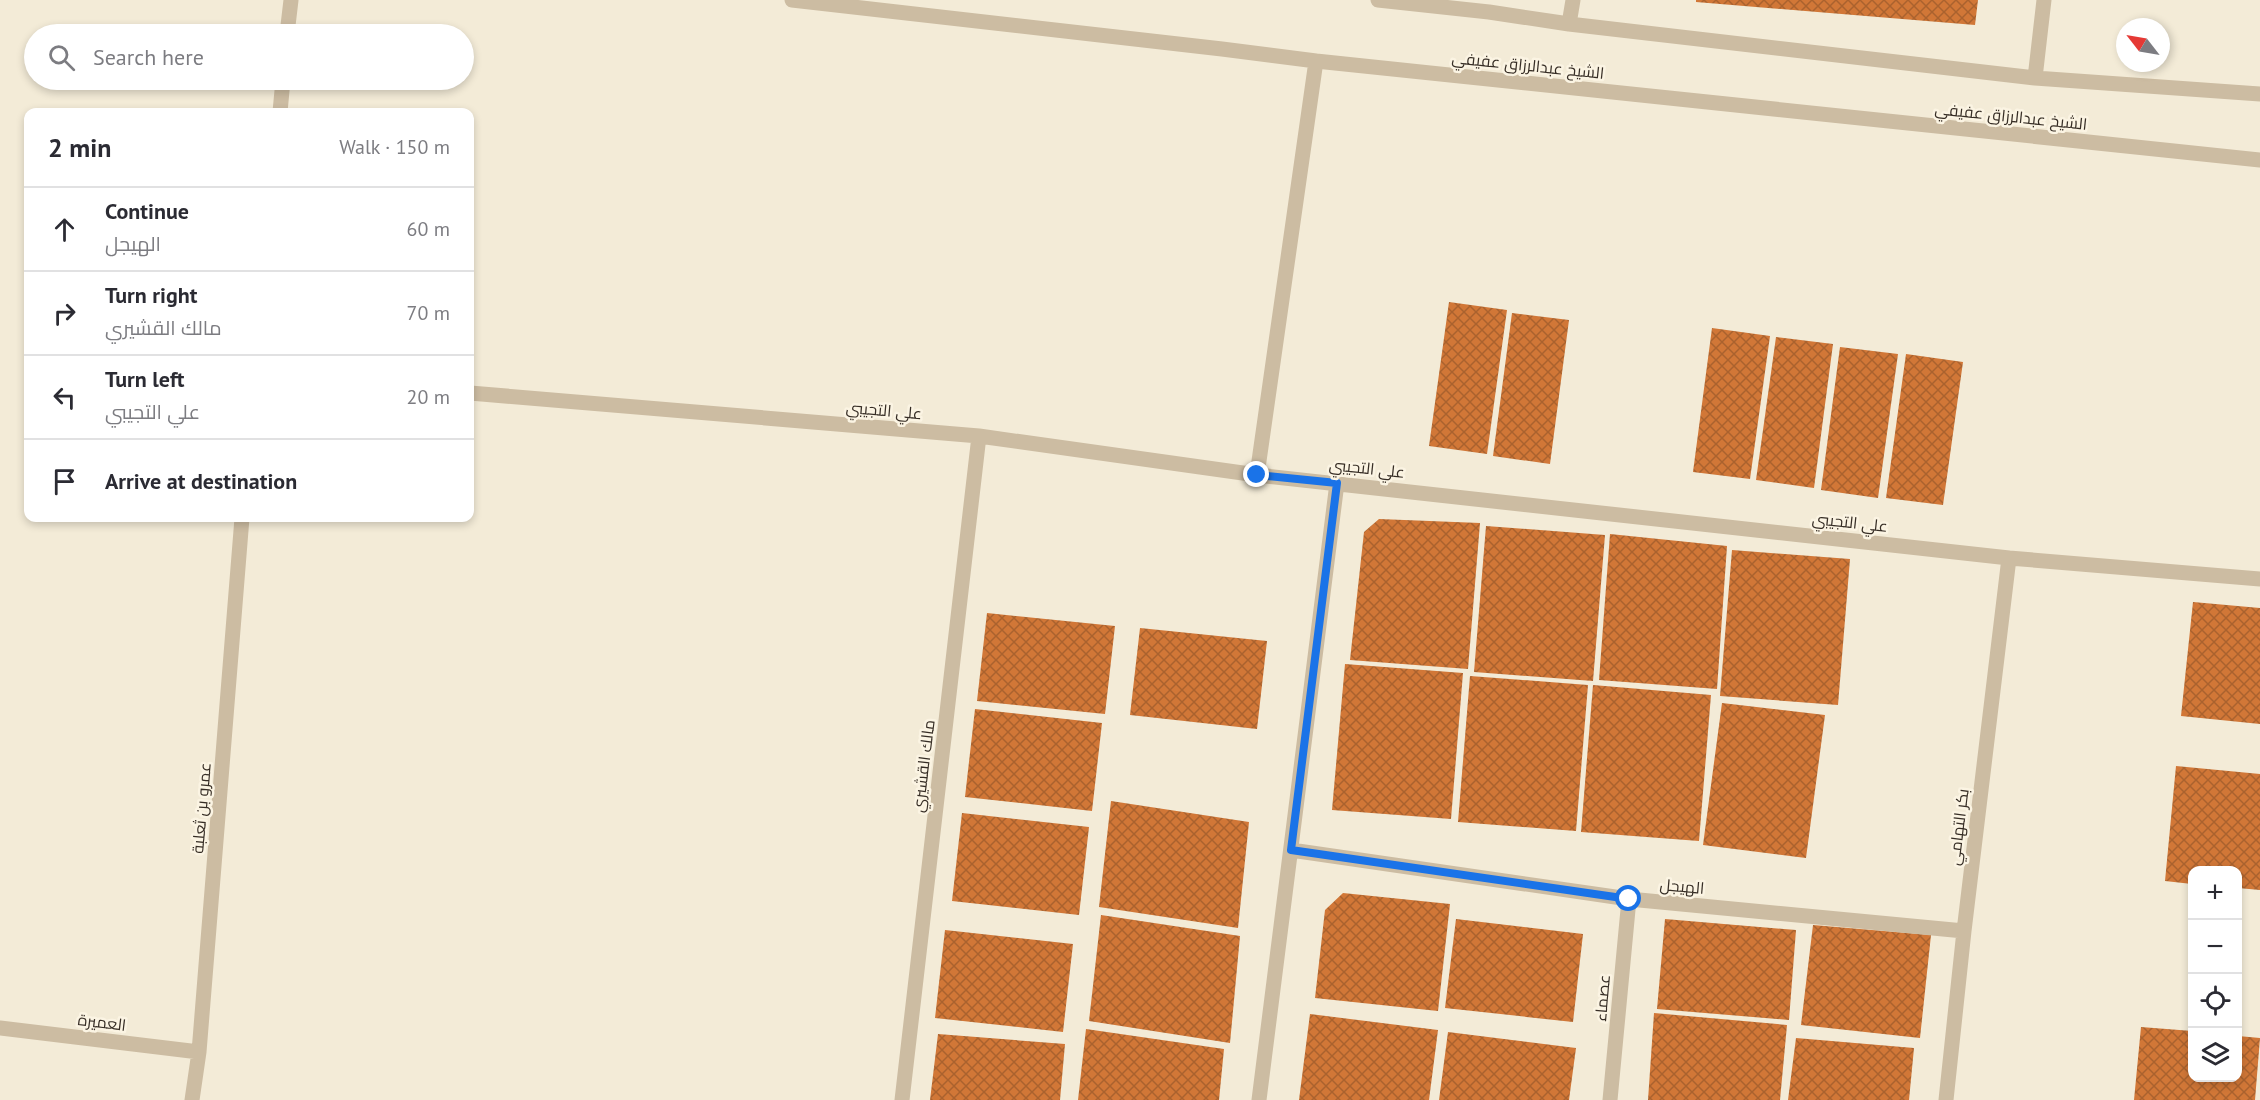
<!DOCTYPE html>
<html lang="en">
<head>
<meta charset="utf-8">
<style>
	body { margin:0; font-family:"PT Sans",Cairo,sans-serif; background:#f2f2f3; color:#2b2b33 }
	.controls { position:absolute; right:18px; bottom:18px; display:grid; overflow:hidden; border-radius:12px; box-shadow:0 3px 9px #0003 }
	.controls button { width:54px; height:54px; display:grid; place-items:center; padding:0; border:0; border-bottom:2px solid #e1e1e2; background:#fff; color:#2b2b33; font:30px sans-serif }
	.compass { position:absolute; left:2116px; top:18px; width:54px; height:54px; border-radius:50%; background:#fff; box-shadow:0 3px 9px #0003; rotate:301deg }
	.stop { position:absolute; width:18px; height:18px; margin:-14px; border:4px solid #1a73e8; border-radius:50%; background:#fff }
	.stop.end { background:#1a73e8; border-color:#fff; box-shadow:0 2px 6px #0008 }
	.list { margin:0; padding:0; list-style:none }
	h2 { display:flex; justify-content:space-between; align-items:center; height:78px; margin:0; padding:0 24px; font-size:26px }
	h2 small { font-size:20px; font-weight:400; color:#7c7c81 }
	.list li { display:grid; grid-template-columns:39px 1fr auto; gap:18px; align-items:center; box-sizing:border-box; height:84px; padding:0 24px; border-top:2px solid #e1e1e2 }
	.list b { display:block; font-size:22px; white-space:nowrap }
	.list p { margin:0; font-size:20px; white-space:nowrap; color:#7c7c81 }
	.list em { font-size:20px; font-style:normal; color:#7c7c81 }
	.icon { flex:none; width:33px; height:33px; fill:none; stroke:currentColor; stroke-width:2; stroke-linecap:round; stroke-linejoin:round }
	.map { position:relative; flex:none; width:2260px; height:1100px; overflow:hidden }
	.search { position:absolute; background:#fff; box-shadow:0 3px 9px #0003; left:24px; top:24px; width:450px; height:66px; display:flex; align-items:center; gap:15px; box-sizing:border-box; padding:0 21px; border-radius:33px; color:#7c7c81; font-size:22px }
	.panel { position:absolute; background:#fff; box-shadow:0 3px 9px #0003; left:24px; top:108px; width:450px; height:414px; border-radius:12px }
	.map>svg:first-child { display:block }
</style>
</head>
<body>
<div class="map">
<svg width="2260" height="1100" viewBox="0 0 2260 1100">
	<defs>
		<pattern id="building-cross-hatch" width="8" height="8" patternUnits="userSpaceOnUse" patternTransform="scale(1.5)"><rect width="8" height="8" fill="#d17737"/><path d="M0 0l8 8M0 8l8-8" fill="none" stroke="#aa622e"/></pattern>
	</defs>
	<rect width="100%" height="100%" fill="#f3ebd7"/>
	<path fill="url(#building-cross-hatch)" d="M1696 0H1978L1975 25 1696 2Z
		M1449 302 1507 310 1487 454 1429 446Z
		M1512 313 1569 320 1550 464 1493 456Z
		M1712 328 1770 336 1750 479 1693 472Z
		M1776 337 1833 344 1814 488 1756 480Z
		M1840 347 1898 354 1878 498 1821 490Z
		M1906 354 1963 362 1943 505 1886 498Z
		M1379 519 1480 523 1468 669 1350 660 1364 532Z
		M1486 526 1605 535 1593 681 1474 672Z
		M1610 534 1727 546 1717 689 1599 680Z
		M1732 550 1850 559 1838 705 1720 696Z
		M2193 602 2260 608V724L2181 716Z
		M987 613 1115 626 1105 714 977 701Z
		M1140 628 1267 641 1257 729 1130 715Z
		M1345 664 1463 673 1451 819 1332 810Z
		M1470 676 1588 685 1576 831 1458 822Z
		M1593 685 1711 695 1699 841 1581 832Z
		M1722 703 1825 715 1806 858 1703 845Z
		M975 709 1102 723 1092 811 965 797Z
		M2176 766 2260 774V890L2238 888V870H2192V884L2165 881Z
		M1111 801 1249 822 1238 928 1099 907Z
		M962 813 1089 827 1079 915 952 901Z
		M1343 893 1450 904 1438 1011 1315 998 1325 910Z
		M1101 915 1240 936 1230 1043 1089 1021Z
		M1456 919 1583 934 1573 1022 1445 1008Z
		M1665 919 1796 930 1789 1020 1657 1009Z
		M1813 925 1931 935 1920 1038 1801 1025Z
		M945 930 1073 944 1063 1032 935 1018Z
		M1654 1013 1787 1025 1780 1100H1648Z
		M1310 1014 1438 1030 1429 1100H1299Z
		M2141 1027 2192 1031V1078H2238V1036L2260 1038 2255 1100H2134Z
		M1086 1029 1224 1049 1219 1100H1078Z
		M1448 1032 1576 1048 1569 1100H1439Z
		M938 1034 1065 1044 1060 1100H930Z
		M1796 1038 1914 1048 1909 1100H1788Z"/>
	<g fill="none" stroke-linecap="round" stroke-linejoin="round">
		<path stroke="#ccbca2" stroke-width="15" d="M792 0 1222 49 1316 61 2260 160
			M1378 0 1489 12 1569 24 2035 78 2260 94
			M1569 24 1573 0
			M287 34 291 0
			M2035 78 2044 0
			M280 112 283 80
			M470 393 979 436 1257 475 2009 558 2260 579
			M1257 475 1316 61
			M1291 850 1629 899 1964 931
			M0 1028 199 1052
			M192 1100 199 1052 242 518
			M902 1100 979 436
			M1259 1100 1337 483
			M1610 1100 1629 899
			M1946 1100 1964 931 2009 558"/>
	</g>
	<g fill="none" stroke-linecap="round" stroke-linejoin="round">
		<path stroke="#1a73e8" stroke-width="8" d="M1257 475 1337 483 1291 850 1629 899"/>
	</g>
	<g text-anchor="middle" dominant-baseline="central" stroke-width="5" stroke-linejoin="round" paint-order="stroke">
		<g font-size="16" fill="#362d25" stroke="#fbf4e3">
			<text transform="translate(1528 65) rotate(6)">الشيخ عبدالرزاق عفيفي</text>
			<text transform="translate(2011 116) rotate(6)">الشيخ عبدالرزاق عفيفي</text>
			<text transform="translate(884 410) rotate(5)">علي التجيبي</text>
			<text transform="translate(1367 468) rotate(6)">علي التجيبي</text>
			<text transform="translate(1850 522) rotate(6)">علي التجيبي</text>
			<text transform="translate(923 766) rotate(-83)">مالك القشيري</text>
			<text transform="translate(201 808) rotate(-85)">عمرو بن ثعلبة</text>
			<text transform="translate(1958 827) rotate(-83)">بكر التهامي</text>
			<text transform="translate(1682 886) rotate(5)">الهيجل</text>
			<text transform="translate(1602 998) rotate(-85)">عصماء</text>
			<text transform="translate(102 1022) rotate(7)">العميرة</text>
		</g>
	</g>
</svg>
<div class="controls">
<button>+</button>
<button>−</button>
<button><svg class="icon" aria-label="locate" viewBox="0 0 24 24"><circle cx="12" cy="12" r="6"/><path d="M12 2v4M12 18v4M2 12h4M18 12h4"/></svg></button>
<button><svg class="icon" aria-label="layers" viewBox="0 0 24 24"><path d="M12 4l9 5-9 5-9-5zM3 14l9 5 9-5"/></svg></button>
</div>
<svg class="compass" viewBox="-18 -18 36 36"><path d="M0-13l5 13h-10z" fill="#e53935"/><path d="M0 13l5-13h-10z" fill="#7c7c81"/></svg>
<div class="stop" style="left:1629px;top:899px"></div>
<div class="stop end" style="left:1257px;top:475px"></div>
<div class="search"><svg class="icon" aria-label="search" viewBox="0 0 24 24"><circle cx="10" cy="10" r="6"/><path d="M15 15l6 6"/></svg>Search here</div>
<section class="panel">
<h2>2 min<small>Walk · 150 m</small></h2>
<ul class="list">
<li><svg class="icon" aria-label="ahead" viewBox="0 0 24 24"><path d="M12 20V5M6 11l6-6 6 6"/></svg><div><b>Continue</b><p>الهيجل</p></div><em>60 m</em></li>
<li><svg class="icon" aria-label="right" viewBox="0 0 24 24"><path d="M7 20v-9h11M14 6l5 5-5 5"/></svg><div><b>Turn right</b><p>مالك القشيري</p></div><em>70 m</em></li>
<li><svg class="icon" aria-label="left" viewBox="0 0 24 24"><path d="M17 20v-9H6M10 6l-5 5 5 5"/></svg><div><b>Turn left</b><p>علي التجيبي</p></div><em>20 m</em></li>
<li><svg class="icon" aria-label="arrive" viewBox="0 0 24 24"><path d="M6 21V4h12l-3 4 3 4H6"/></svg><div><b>Arrive at destination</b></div></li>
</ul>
</section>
</div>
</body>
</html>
